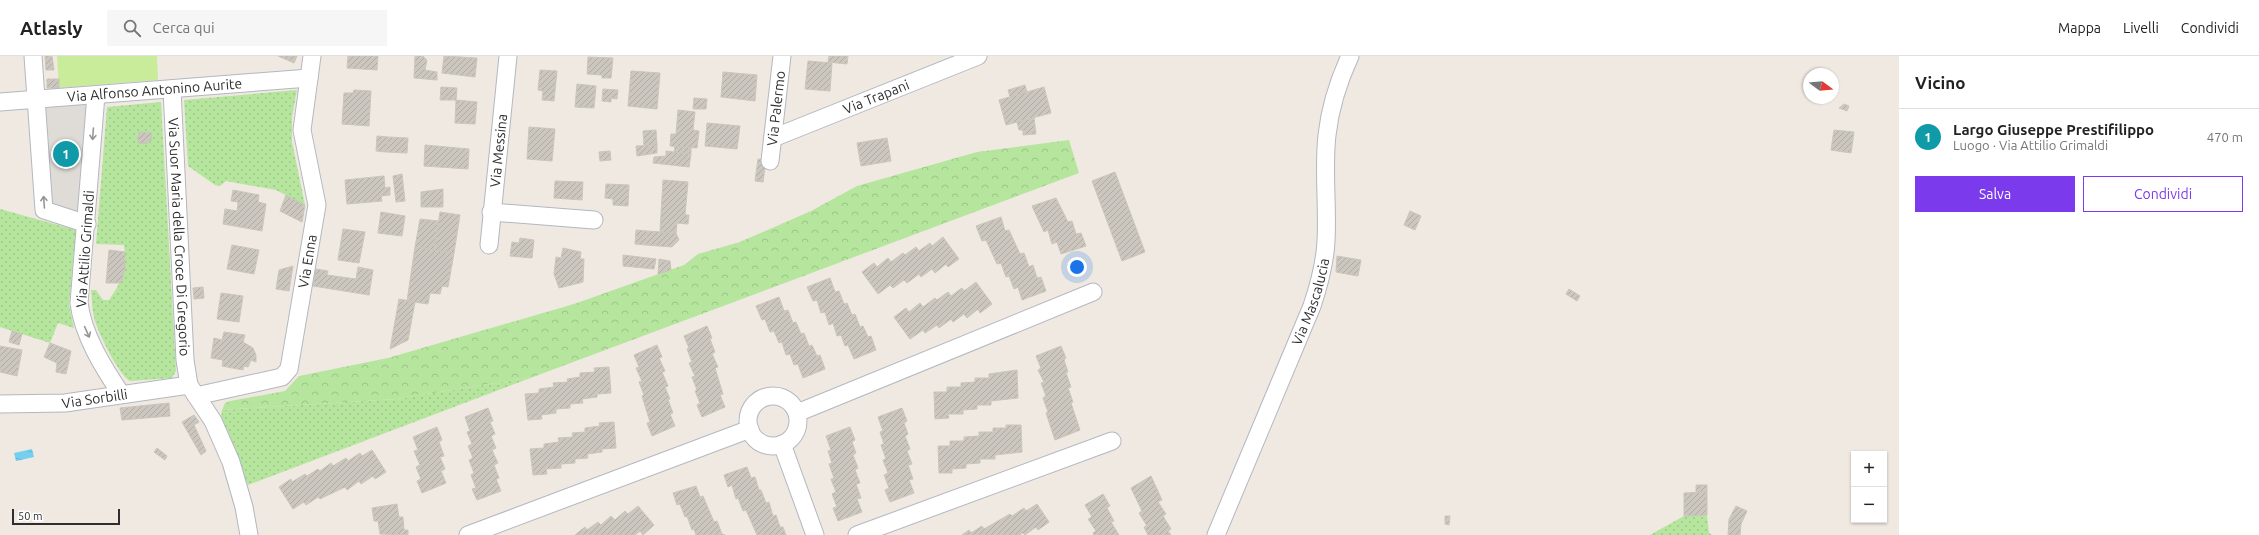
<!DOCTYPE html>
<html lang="it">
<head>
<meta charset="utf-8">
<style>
	body { margin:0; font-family:Ubuntu,sans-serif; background:#f6f6f6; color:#222 }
	.controls { position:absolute; right:12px; bottom:12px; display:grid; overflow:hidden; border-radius:0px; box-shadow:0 1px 3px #0004 }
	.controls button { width:36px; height:36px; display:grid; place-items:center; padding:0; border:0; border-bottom:1px solid #e0e0e0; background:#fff; color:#222; font:20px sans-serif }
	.compass { position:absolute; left:1803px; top:12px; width:36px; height:36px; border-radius:50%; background:#fff; box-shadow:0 1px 3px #0004; rotate:106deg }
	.scale { position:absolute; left:12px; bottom:10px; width:108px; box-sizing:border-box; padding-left:4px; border:2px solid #2e2e2e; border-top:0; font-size:11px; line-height:14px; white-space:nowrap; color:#2e2e2e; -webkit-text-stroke:3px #fff; paint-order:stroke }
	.you { position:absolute; left:1077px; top:211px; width:14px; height:14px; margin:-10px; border:3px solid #fff; border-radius:50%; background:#1a73e8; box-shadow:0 0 0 6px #1a73e833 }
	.badge { display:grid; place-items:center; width:26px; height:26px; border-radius:50%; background:#7c3aed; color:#fff; font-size:13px; font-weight:700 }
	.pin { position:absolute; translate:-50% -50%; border:2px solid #fff; box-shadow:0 1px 4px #0006 }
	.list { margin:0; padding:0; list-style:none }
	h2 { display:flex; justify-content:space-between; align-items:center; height:52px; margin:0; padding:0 16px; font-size:17px }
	h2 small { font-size:13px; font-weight:400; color:#767676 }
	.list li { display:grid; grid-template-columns:26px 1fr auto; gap:12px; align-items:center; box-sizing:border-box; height:56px; padding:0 16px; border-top:1px solid #e0e0e0 }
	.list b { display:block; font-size:15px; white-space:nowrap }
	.list p { margin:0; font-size:13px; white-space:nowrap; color:#767676 }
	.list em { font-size:13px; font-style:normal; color:#767676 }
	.actions { display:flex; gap:8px; padding:12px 16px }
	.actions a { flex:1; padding:9px 0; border:1px solid #7c3aed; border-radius:0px; text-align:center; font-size:14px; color:#7c3aed }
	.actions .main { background:#7c3aed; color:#fff }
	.icon { flex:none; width:22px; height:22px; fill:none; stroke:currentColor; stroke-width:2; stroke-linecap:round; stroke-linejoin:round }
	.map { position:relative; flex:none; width:1899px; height:479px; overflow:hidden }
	header { display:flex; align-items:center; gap:24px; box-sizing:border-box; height:56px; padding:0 20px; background:#fff; border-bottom:1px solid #e0e0e0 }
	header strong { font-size:19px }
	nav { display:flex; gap:22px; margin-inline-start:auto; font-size:14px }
	.search { width:280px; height:36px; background:#f6f6f6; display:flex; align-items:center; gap:10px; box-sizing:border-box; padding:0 14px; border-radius:0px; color:#767676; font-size:15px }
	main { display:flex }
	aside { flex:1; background:#fff }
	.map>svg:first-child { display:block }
</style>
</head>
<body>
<header>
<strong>Atlasly</strong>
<div class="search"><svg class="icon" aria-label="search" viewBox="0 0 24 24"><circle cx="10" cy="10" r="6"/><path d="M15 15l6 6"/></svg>Cerca qui</div>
<nav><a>Mappa</a><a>Livelli</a><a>Condividi</a></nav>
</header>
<main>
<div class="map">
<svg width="1899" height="479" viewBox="0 0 1899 479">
	<defs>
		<pattern id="grass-dots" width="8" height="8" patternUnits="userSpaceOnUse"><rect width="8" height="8" fill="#b6e59e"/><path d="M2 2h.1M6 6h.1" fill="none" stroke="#9dc588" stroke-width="1.8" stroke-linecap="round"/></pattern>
		<pattern id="forest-crowns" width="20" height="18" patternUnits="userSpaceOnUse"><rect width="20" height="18" fill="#b6e59e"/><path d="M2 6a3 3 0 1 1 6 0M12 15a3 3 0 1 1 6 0" fill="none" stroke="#9dc588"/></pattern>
		<pattern id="water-ripples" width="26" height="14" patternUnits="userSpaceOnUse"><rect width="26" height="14" fill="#75cff0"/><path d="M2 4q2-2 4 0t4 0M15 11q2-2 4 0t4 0" fill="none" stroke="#66b2ce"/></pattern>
		<pattern id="building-hatch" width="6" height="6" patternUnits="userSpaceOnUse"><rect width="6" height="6" fill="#cbc7bf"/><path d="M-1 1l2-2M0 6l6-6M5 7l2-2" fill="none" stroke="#afaba4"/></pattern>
	</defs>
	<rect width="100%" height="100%" fill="#efe9e1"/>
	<path fill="url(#grass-dots)" d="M297 34 292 61V86L305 149 276 134 226 125 220 130 215 129 188 110 184 44Z
		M161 46 176 315 172 322 130 325C118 318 99 278 95 265 92 255 92 244 91 234H96L103 244H109C123 224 127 213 124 189L96 188 107 51Z
		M0 153 76 174 69 249 74 272 58 267 50 287 0 271Z
		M533 321 248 429 221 361 222 354 396 343Z
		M1707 459 1709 477 1712 479H1650L1684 460Z"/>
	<path fill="url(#forest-crowns)" d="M1069 84 1079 117 533 321 396 343 222 354 225 347 230 345 285 335 299 320 388 302 574 248 684 209 698 198 740 186 811 155 857 130 977 96Z"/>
	<path fill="#c9ec9a" d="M57 0H157L158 24 59 32Z"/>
	<path fill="#dfdcd8" d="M96 39 87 168 44 154 37 43Z"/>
	<path fill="url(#water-ripples)" d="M32 393 34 401 16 405 14 397Z"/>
	<path fill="url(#building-hatch)" stroke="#cbc5ba" d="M45 0H52L54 14H46Z
		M278 0H297L294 7Z
		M348 0H378L377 14 347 12Z
		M415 0H423L427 4 425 14 437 16V24L414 22Z
		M444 0 477 2 475 21 442 17Z
		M829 0H848L847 8 828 6Z
		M588 1 613 2 611 22H602V19L587 18Z
		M808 5 832 7 830 35 805 33Z
		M540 14 557 15 554 45 542 44 543 35 538 34Z
		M631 15 660 17 657 53 628 50Z
		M723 16 757 19 755 45 721 41Z
		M47 23H59V32H47Z
		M577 28 596 30 594 52 575 51Z
		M1025 29 1027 36 1010 41 1008 34Z
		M441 31 457 32 456 44H440Z
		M1044 31 1051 57 1006 69 999 44Z
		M603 33 618 34 617 43 611 42V46L602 45Z
		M354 34 371 35 369 70 342 68 344 37H353Z
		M694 42 707 43 706 53H693Z
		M456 44 477 46 475 68 455 67Z
		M1844 48 1849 50 1847 55 1839 52Z
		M678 54 695 56 693 74 699 75 697 92 670 90 671 78H676Z
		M1034 62 1036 78 1023 79V74H1019L1017 66Z
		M707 67 740 70 737 93 705 90Z
		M529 71 555 73 552 105 527 103Z
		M656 74 657 89 644 90 643 75Z
		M1834 74 1854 76 1851 97 1831 94Z
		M139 76 152 77 151 85 148 84 147 88 138 87Z
		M377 80 388 81 386 96 376 95Z
		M388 81 408 82 407 97 386 96Z
		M887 82 891 105 861 110 857 87Z
		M425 89 469 93 468 113 424 110Z
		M657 89V97L637 100 636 90Z
		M675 90 691 92V98L674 96Z
		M610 95 611 104 600 105 599 96Z
		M666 95 691 98 689 111 653 107 654 101 666 100Z
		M758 103 766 104 763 126 755 125Z
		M1115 116 1145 196 1122 205 1092 125Z
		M402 118 405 145 396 146 393 120Z
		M384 120 385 132 390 131V139L381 140 382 145 347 148 345 124Z
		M663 124 688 126 685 159H689L688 168 677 167 676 177 660 176Z
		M555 125 583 126 582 144 554 142Z
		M606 128 629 129 628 150 613 149V143L605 142Z
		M443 133V151H421V136Z
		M233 134 259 139 258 146 266 148 262 175 223 168 225 153 237 155 238 146 231 145Z
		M286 139 305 149 302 166 280 155Z
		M1056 142 1068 166 1072 165 1076 178 1081 177 1086 190 1061 198 1057 186 1052 188 1048 174 1044 176 1032 150Z
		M1410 155 1421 160 1415 174 1404 169Z
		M381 156 405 160 402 180 378 177Z
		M440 156 460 159 454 197 434 194Z
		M1001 161 1005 175 1009 174 1020 198 1024 197 1029 211 1033 209 1037 222 1041 221 1046 235 1022 244 1018 231 1014 233 1009 220 1006 221 1001 207 997 208 986 184 982 185 976 170Z
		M420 163 438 165 434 194 415 191Z
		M343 173 365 176 359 207 338 204Z
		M636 174 647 175 646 189 635 188Z
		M647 175 676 177 679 184 672 191 646 189Z
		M943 181 959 203 948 211 946 208 935 217 932 213 921 221 919 218 907 227 904 224 893 232 890 229 878 238 862 216 874 207 877 211 888 202 891 206 903 197 905 199 916 191 919 195 930 187 932 190Z
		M520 182 534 184 532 202 510 200 512 186 519 187Z
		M232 189 259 194 254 218 227 213Z
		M415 191 454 197 448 231 442 230 440 238 430 237 428 248 407 245Z
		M563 192 581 196 580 203H584L583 226 559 232 554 218 556 201 561 202Z
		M109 194 125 196V212L121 227H106Z
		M623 199 656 203 654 213 623 210Z
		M1337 200 1361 204 1358 220 1336 216Z
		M659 203 670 205 671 214 658 218Z
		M293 210 289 235 276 233 279 214Z
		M358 211 373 214 369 239 313 230 316 213 328 215 327 219 356 223Z
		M830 222 835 236 839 235 844 248 847 247 852 259 855 258 860 271 863 270 868 281 871 280 876 294 854 303 848 289 845 290 841 279 837 280 833 267 829 269 825 256 821 257 817 244 813 245 807 231Z
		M976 226 992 248 980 257 978 253 967 262 964 258 953 266 951 263 939 272 937 269 925 277 923 274 910 283 894 261 906 252 909 256 920 247 923 251 935 242 937 244 948 236 951 240 962 232 964 235Z
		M203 231 204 242 194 243 193 232Z
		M1569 233 1580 240 1577 245 1566 238Z
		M221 237 243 240 239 266 217 263Z
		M779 241 784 255 788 254 793 267 796 266 801 278 804 277 809 290 812 289 817 300 820 299 825 313 803 322 798 308 794 309 790 298 786 299 782 286 779 287 774 275 770 276 765 263 762 264 756 250Z
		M399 243 415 246 408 284 390 293Z
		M707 270 712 282 710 283 715 296 712 298 718 311 715 312 723 338 720 339 725 351 702 361 697 349 700 347 695 335 697 334 692 321 695 320 689 307 692 306 687 293 689 292 684 280Z
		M12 275 22 278 19 289 9 286Z
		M224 276 245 279 243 286 253 292 256 299V306L251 304 248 311 244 310 243 314 222 310 223 304 211 302 214 282 222 284Z
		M50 287 71 295 66 318 56 316 57 307 44 301Z
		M657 289 662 301 659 302 665 315 662 316 668 330 665 331 670 343 668 344 673 357 670 358 675 370 652 380 647 367 650 366 642 340 644 339 639 326 642 325 636 312 639 311 634 299Z
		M0 290 22 294 17 320 0 316Z
		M1061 290 1066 302 1064 304 1068 316 1066 317 1071 331 1068 332 1073 346 1071 347 1080 374 1055 384 1046 357 1048 356 1043 342 1046 340 1041 327 1044 326 1038 314 1041 312 1036 300Z
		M609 311 611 337 597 338V341L582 343 583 347 570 348V352L556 353V357L541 359 542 363 528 364 525 338 539 337V333L554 331 553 327 568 326 567 323 580 321V317L595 316 594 312Z
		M1017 314 1018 342 991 345V349H977V353L963 354V358H948L949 362 935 363 934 336H947V331H961V327L975 326V322H989V318Z
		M169 347 170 360 122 364 120 352Z
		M488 352 493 365 490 366 495 378 491 380 496 392 492 394 498 407 494 409 499 422 496 423 501 435 477 444 472 433 476 432 471 419 474 417 469 404 473 402 468 390 472 388 467 376 470 375 465 361Z
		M902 352 907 365 904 367 908 378 905 380 910 393 907 395 912 408 908 409 913 423 909 424 914 437 890 446 885 434 889 432 884 419 888 417 883 404 886 403 881 389 884 388 880 376 883 375 878 361Z
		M194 359 199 366 194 369 206 395 201 399 182 366Z
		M614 366 616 392 602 393V396L587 398 588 402 575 403V407L561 408V412L546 413 547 418 533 419 530 393 544 392V388L559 386 558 382 573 381 572 377 585 376V372L600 370 599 367Z
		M1006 369H1021L1022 396 995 399V403H980V407L966 408V412L952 413V417H939L938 390H950V385H964V381L979 380V376H993V372H1006Z
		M437 371 442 384 439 386 444 400 440 401 445 413 441 415 446 427 422 437 417 425 421 423 416 411 420 409 414 395 418 394 413 381Z
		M850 371 855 384 852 386 856 397 853 399 858 412 855 414 860 427 856 428 861 442 857 443 862 456 838 465 833 452 837 451 832 438 836 436 831 423 834 422 829 408 832 407 828 395 831 394 826 380Z
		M157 392 167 400 165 404 154 396Z
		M372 394 386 416 375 423 373 420 361 428 359 425 347 434 345 431 320 443 318 441 306 449 304 446 293 453 279 431 291 423 292 426 305 418 307 420 318 413 320 415 331 407 333 410 346 402 348 405 360 397 362 400Z
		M747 411 751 422 755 421 759 434H761L766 447 769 446 773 460 776 459 780 471H783L786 479H757L746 454 743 455 738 442 736 443 732 429 728 431 724 419Z
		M1151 420 1162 444 1158 446 1166 458 1163 460 1171 473 1168 475 1171 479H1148L1144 471 1147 470 1139 457 1142 455 1131 432Z
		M1696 429H1707V436H1696Z
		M696 430 700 441 703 440 714 466 717 465 722 478 725 479H696L694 473 692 474 687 460 685 461 680 448 677 449 673 437Z
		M1707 436V459L1684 460V437Z
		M1103 438 1110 450 1107 452 1114 465 1111 466 1119 479H1094L1093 477 1096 475 1088 463 1092 461 1085 449Z
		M397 448 399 461H403L404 474H408V479L380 478 378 465H374L372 452Z
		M1037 448 1049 466 1038 474 1036 471 1025 479 1023 477 1019 479H962L969 474 971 477 982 470 984 473 1010 458 1012 460 1024 452 1026 455Z
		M638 450 654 469 643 479 640 475 635 479H575L585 471 587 474 598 466 601 469 611 460 615 464 625 455 628 458Z
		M1736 450 1747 455 1741 468 1740 479H1728L1729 463Z
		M1445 460H1450L1449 469 1445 468Z"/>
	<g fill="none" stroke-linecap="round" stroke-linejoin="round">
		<g stroke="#b4b7c1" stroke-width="19">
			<g id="minor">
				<path d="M33 0 44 154 87 168"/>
				<path id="s1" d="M172 33 185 304 189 329 213 365 231 406 244 451 249 479"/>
				<path d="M96 39 79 247C83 279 103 311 121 338"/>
				<path id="s2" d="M0 46 309 22"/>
				<path id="s3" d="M773 82 978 0"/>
				<path id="s4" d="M770 105 782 0"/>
				<path d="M491 156 594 164"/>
				<path id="s5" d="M489 189 508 0"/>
				<path id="s6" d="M196 340 282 321 289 313 317 149 302 74 312 0"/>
				<circle cx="773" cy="365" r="25"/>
				<path id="s7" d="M0 348 65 347 189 329"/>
				<path d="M797 357 1093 236"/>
				<path d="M782 388 815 479"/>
				<path d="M468 479 750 373"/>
				<path d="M857 479 1112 385"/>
				<path id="s8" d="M1216 479 1312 250C1319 229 1325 207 1326 185 1328 150 1323 114 1327 79 1330 52 1339 24 1350 0"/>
			</g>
		</g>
		<use href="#minor" stroke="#fff" stroke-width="17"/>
	</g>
	<defs><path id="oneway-shaft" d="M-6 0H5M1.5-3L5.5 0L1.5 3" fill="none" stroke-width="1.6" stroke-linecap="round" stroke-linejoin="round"/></defs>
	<g stroke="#969696">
		<use href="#oneway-shaft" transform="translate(93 78) rotate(94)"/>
		<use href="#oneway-shaft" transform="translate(44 146) rotate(-94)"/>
		<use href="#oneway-shaft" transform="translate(87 276) rotate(66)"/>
	</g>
	<g text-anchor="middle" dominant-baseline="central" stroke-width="3" stroke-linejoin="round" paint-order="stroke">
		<g font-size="14" fill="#2e2e2e" stroke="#fff">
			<text stroke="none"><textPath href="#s2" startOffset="155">Via Alfonso Antonino Aurite</textPath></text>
			<text stroke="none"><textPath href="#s3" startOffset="111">Via Trapani</textPath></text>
			<text stroke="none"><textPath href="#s4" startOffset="53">Via Palermo</textPath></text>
			<text stroke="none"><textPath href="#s5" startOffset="95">Via Messina</textPath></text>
			<text stroke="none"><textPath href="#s1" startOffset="148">Via Suor Maria della Croce Di Gregorio</textPath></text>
			<text transform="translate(85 193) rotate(-86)">Via Attilio Grimaldi</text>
			<text stroke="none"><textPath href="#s6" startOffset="208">Via Enna</textPath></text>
			<text stroke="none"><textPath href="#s8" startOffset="252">Via Mascalucia</textPath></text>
			<text stroke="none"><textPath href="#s7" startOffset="95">Via Sorbilli</textPath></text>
		</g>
	</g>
</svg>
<div class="controls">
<button>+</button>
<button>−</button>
</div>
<svg class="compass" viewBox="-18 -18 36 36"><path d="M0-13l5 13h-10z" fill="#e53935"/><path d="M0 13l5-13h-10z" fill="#767676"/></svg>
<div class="scale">50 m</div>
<div class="you"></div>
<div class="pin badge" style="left:66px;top:98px;background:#0f9aa8">1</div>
</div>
<aside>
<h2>Vicino<small></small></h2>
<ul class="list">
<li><span class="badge" style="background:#0f9aa8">1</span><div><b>Largo Giuseppe Prestifilippo</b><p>Luogo · Via Attilio Grimaldi</p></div><em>470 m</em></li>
</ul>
<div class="actions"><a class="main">Salva</a><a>Condividi</a></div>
</aside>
</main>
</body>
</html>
